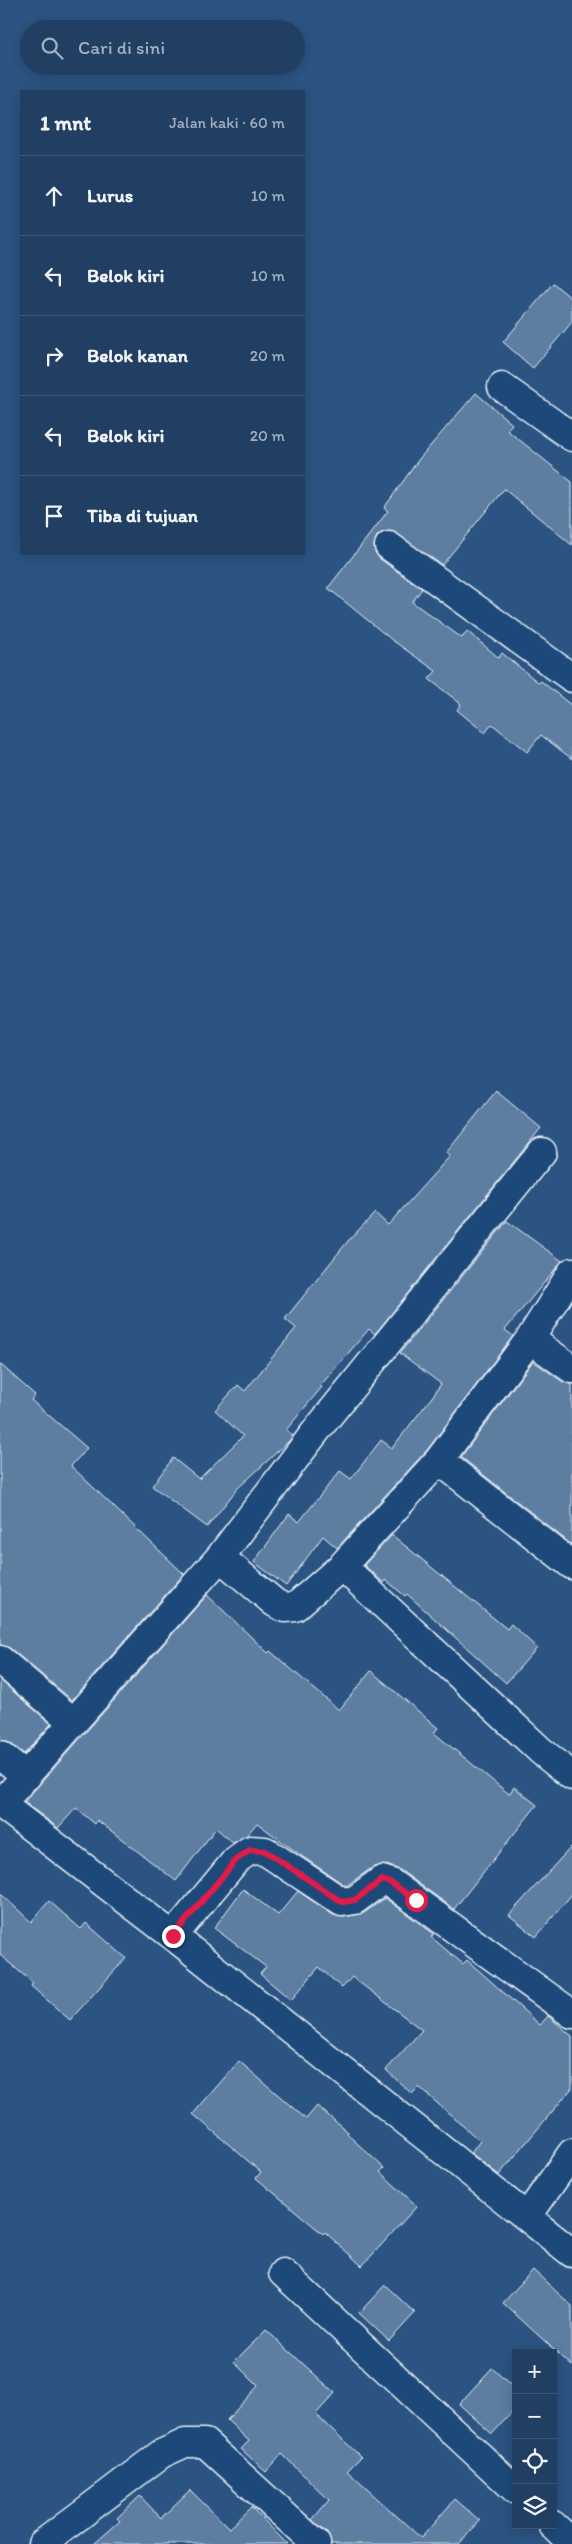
<!DOCTYPE html>
<html lang="id">
<head>
<meta charset="utf-8">
<style>
	body { margin:0; font-family:Itim,sans-serif; background:#284668; color:#f1f3f6 }
	.controls { position:absolute; right:15px; bottom:15px; display:grid; overflow:hidden; border-radius:0px; box-shadow:0 2px 12px #0003 }
	.controls button { width:45px; height:45px; display:grid; place-items:center; padding:0; border:0; border-bottom:1px solid #3d5877; background:#203f62; color:#f1f3f6; font:25px sans-serif }
	.stop { position:absolute; width:15px; height:15px; margin:-11px; border:4px solid #e11d48; border-radius:50%; background:#fff }
	.stop.end { background:#e11d48; border-color:#fff; box-shadow:0 1px 5px #0008 }
	.list { margin:0; padding:0; list-style:none }
	h2 { display:flex; justify-content:space-between; align-items:center; height:65px; margin:0; padding:0 20px; font-size:21px }
	h2 small { font-size:16px; font-weight:400; color:#a2afbe }
	.list li { display:grid; grid-template-columns:32px 1fr auto; gap:15px; align-items:center; box-sizing:border-box; height:80px; padding:0 20px; border-top:1px solid #3d5877 }
	.list b { display:block; font-size:19px; white-space:nowrap }
	.list em { font-size:16px; font-style:normal; color:#a2afbe }
	.icon { flex:none; width:28px; height:28px; fill:none; stroke:currentColor; stroke-width:2; stroke-linecap:round; stroke-linejoin:round }
	.map { position:relative; flex:none; width:572px; height:2544px; overflow:hidden }
	.search { position:absolute; background:#203f62; box-shadow:0 2px 12px #0003; left:20px; top:20px; width:285px; height:55px; display:flex; align-items:center; gap:12px; box-sizing:border-box; padding:0 18px; border-radius:28px; color:#a2afbe; font-size:19px }
	.panel { position:absolute; background:#203f62; box-shadow:0 2px 12px #0003; left:20px; top:90px; width:285px; height:465px; border-radius:0px }
	.map>svg:first-child { display:block }
</style>
</head>
<body>
<div class="map">
<svg width="572" height="2544" viewBox="0 0 572 2544">
	<rect width="100%" height="100%" fill="#2b5482"/>
	<filter id="ink" filterUnits="userSpaceOnUse"><feTurbulence type="fractalNoise" baseFrequency=".02" numOctaves="2"/><feDisplacementMap in="SourceGraphic" scale="10" xChannelSelector="R" yChannelSelector="G"/><feConvolveMatrix kernelMatrix="1 2 1 2 8 2 1 2 1" color-interpolation-filters="sRGB"/></filter>
	<g filter="url(#ink)">
		<path fill="#5d7da1" stroke="#e8f1f8" d="M553 283 572 299V322L533 368 503 342Z
			M476 393 512 424 507 430 572 482V545L504 489 442 565 391 531 383 532 377 536 374 544 375 552 380 559 422 589 412 602 462 638 467 631 499 658 502 653 539 683 541 681 572 706V759L541 735 527 752 492 724 485 733 457 710 461 704 429 679 436 671 392 640 328 588 388 511 384 508 419 459Z
			M496 1091 541 1128 375 1334 369 1329 320 1386 322 1387 286 1430 293 1436 290 1440 237 1489 207 1527 152 1486 173 1458 199 1479 243 1436 215 1410 238 1385 245 1391 296 1328 285 1319 348 1241 375 1213 388 1225 450 1156 446 1153Z
			M507 1221 562 1261 505 1330 513 1336 427 1450 337 1548 323 1536 286 1586 254 1562 289 1514 299 1522 340 1471 351 1479 381 1440 392 1448 432 1397 441 1384 400 1353Z
			M533 1361 563 1382 572 1384V1545L461 1457Z
			M0 1364 35 1395 31 1400 87 1448 71 1466 184 1574 72 1700 10 1648 0 1645Z
			M392 1535 507 1629 511 1624 537 1648 506 1683 407 1594 405 1596 386 1580 384 1583 364 1565Z
			M207 1595 268 1653 270 1651 339 1710 371 1671 438 1728 434 1733 509 1794 514 1787 537 1805 454 1909 400 1870 387 1865 373 1867 346 1886 303 1857 257 1823 246 1836 233 1843 216 1828 176 1881 97 1820 95 1824 76 1808 58 1828 24 1802Z
			M0 1680 51 1724 24 1754 10 1743 0 1740Z
			M572 1846V1894L536 1937 509 1915Z
			M243 1889 278 1915 298 1891 333 1915 344 1917 364 1913 385 1898 434 1934 431 1937 463 1964 467 1960 540 2025 548 2016 572 2036V2088L499 2175 471 2153 480 2141 419 2087 412 2094 386 2070 422 2030 352 1977 342 1988 319 1967 291 2000 260 1974 266 1967 214 1928Z
			M0 1893 31 1922 49 1901 81 1929 86 1923 126 1958 70 2020 31 1986 33 1983 0 1955Z
			M239 2061 306 2119 317 2106 348 2132 347 2134 384 2168 380 2172 417 2206 362 2266 325 2232 323 2234 256 2178 261 2172 193 2114Z
			M533 2270 572 2306V2366L503 2303Z
			M385 2285 415 2313 389 2341 359 2313Z
			M266 2330 335 2393 316 2414 361 2457 347 2471 421 2538 455 2499 480 2521 459 2544H331L327 2533 312 2520 329 2500 282 2454 266 2472 241 2449 249 2441 227 2420 258 2386 234 2362Z
			M492 2368 516 2390V2408L492 2434 459 2404Z
			M190 2490 229 2528 251 2507 287 2544H94L120 2521 117 2518 140 2496 161 2518Z"/>
		<g fill="none" stroke-linecap="round" stroke-linejoin="round">
			<g stroke="#e8f1f8" stroke-width="31">
				<path id="street" d="M502 387 572 437
					M389 546 572 678
					M530 1339 572 1369
					M439 1460 572 1565
					M220 1557 275 1603 285 1608 295 1607 342 1566 439 1460 530 1339 572 1272
					M342 1566 541 1751 572 1776
					M0 1660 72 1721
					M0 1755 27 1776
					M1 1804 173 1936 572 2253
					M0 1805 220 1557 316 1431 542 1152
					M173 1936 236 1860 250 1850 265 1851 342 1902 355 1900 382 1880 391 1883 572 2014
					M527 2217 572 2153
					M283 2273 516 2490
					M553 2525 572 2543
					M42 2544 161 2454 185 2443H205L316 2544"/>
			</g>
			<use href="#street" stroke="#1f4a7a" stroke-width="28"/>
		</g>
	</g>
	<g fill="none" stroke-linecap="round" stroke-linejoin="round" filter="url(#ink)">
		<path stroke="#e11d48" stroke-width="6" d="M173 1936 236 1860 250 1850 265 1851 342 1902 355 1900 382 1880 391 1883 416 1900"/>
	</g>
</svg>
<div class="controls">
<button>+</button>
<button>−</button>
<button><svg class="icon" aria-label="locate" viewBox="0 0 24 24"><circle cx="12" cy="12" r="6"/><path d="M12 2v4M12 18v4M2 12h4M18 12h4"/></svg></button>
<button><svg class="icon" aria-label="layers" viewBox="0 0 24 24"><path d="M12 4l9 5-9 5-9-5zM3 14l9 5 9-5"/></svg></button>
</div>
<div class="stop" style="left:416px;top:1900px"></div>
<div class="stop end" style="left:173px;top:1936px"></div>
<div class="search"><svg class="icon" aria-label="search" viewBox="0 0 24 24"><circle cx="10" cy="10" r="6"/><path d="M15 15l6 6"/></svg>Cari di sini</div>
<section class="panel">
<h2>1 mnt<small>Jalan kaki · 60 m</small></h2>
<ul class="list">
<li><svg class="icon" aria-label="ahead" viewBox="0 0 24 24"><path d="M12 20V5M6 11l6-6 6 6"/></svg><div><b>Lurus</b></div><em>10 m</em></li>
<li><svg class="icon" aria-label="left" viewBox="0 0 24 24"><path d="M17 20v-9H6M10 6l-5 5 5 5"/></svg><div><b>Belok kiri</b></div><em>10 m</em></li>
<li><svg class="icon" aria-label="right" viewBox="0 0 24 24"><path d="M7 20v-9h11M14 6l5 5-5 5"/></svg><div><b>Belok kanan</b></div><em>20 m</em></li>
<li><svg class="icon" aria-label="left" viewBox="0 0 24 24"><path d="M17 20v-9H6M10 6l-5 5 5 5"/></svg><div><b>Belok kiri</b></div><em>20 m</em></li>
<li><svg class="icon" aria-label="arrive" viewBox="0 0 24 24"><path d="M6 21V4h12l-3 4 3 4H6"/></svg><div><b>Tiba di tujuan</b></div></li>
</ul>
</section>
</div>
</body>
</html>
